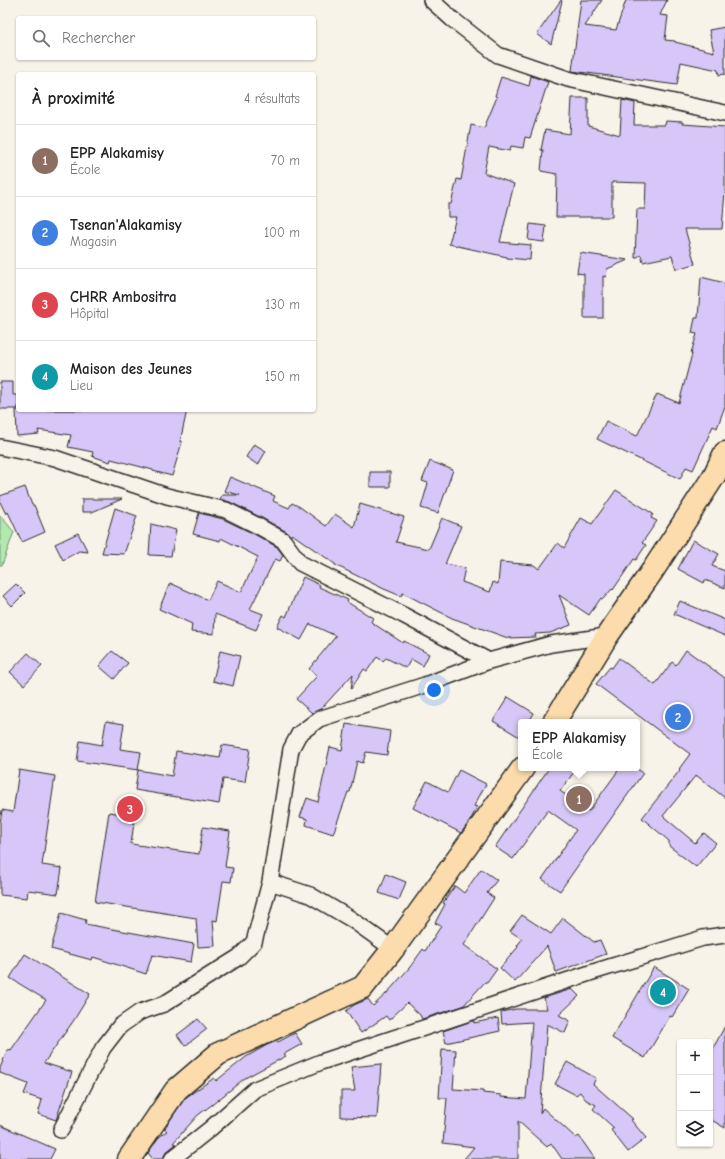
<!DOCTYPE html>
<html lang="fr">
<head>
<meta charset="utf-8">
<style>
	body { margin:0; font-family:"Comic Neue",sans-serif; background:#f6f6f6; color:#202124 }
	.controls { position:absolute; right:12px; bottom:12px; display:grid; overflow:hidden; border-radius:4px; box-shadow:0 1px 3px #0004 }
	.controls button { width:36px; height:36px; display:grid; place-items:center; padding:0; border:0; border-bottom:1px solid #e0e0e0; background:#fff; color:#202124; font:20px sans-serif }
	.you { position:absolute; left:434px; top:690px; width:14px; height:14px; margin:-10px; border:3px solid #fff; border-radius:50%; background:#1a73e8; box-shadow:0 0 0 6px #1a73e833 }
	.badge { display:grid; place-items:center; width:26px; height:26px; border-radius:50%; background:#2b2b2b; color:#fff; font-size:13px; font-weight:700 }
	.pin { position:absolute; translate:-50% -50%; border:2px solid #fff; box-shadow:0 1px 4px #0006 }
	.popup { position:absolute; left:518px; top:719px; width:122px; height:52px; box-sizing:border-box; display:grid; place-content:center; border-radius:4px; background:#fff; filter:drop-shadow(0 1px 3px #0005); font-size:13px; white-space:nowrap; color:#757577 }
	.popup b { font-size:15px; color:#202124 }
	.popup::after { content:''; position:absolute; left:50%; top:100%; margin-left:-8px; border:8px solid transparent; border-top-color:#fff }
	.list { margin:0; padding:0; list-style:none }
	h2 { display:flex; justify-content:space-between; align-items:center; height:52px; margin:0; padding:0 16px; font-size:17px }
	h2 small { font-size:13px; font-weight:400; color:#757577 }
	.list li { display:grid; grid-template-columns:26px 1fr auto; gap:12px; align-items:center; box-sizing:border-box; height:72px; padding:0 16px; border-top:1px solid #e0e0e0 }
	.list b { display:block; font-size:15px; white-space:nowrap }
	.list p { margin:0; font-size:13px; white-space:nowrap; color:#757577 }
	.list em { font-size:13px; font-style:normal; color:#757577 }
	.icon { flex:none; width:22px; height:22px; fill:none; stroke:currentColor; stroke-width:2; stroke-linecap:round; stroke-linejoin:round }
	.map { position:relative; flex:none; width:725px; height:1159px; overflow:hidden }
	.search { position:absolute; background:#fff; box-shadow:0 1px 3px #0004; left:16px; top:16px; width:300px; height:44px; display:flex; align-items:center; gap:10px; box-sizing:border-box; padding:0 14px; border-radius:4px; color:#757577; font-size:15px }
	.panel { position:absolute; background:#fff; box-shadow:0 1px 3px #0004; left:16px; top:72px; width:300px; height:340px; border-radius:4px }
	.map>svg:first-child { display:block }
</style>
</head>
<body>
<div class="map">
<svg width="725" height="1159" viewBox="0 0 725 1159">
	<rect width="100%" height="100%" fill="#f7f3e8"/>
	<filter id="ink" filterUnits="userSpaceOnUse"><feTurbulence type="fractalNoise" baseFrequency=".025" numOctaves="2"/><feDisplacementMap in="SourceGraphic" scale="8" xChannelSelector="R" yChannelSelector="G"/><feConvolveMatrix kernelMatrix="1 2 1 2 8 2 1 2 1" color-interpolation-filters="sRGB"/></filter>
	<g filter="url(#ink)">
		<path fill="#b0eaaf" stroke="#6e8a6d" d="M0 515 14 532 2 565H0Z"/>
		<path fill="#d7c7f9" stroke="#2b2b2b" d="M561 0 562 1 551 44 537 34Z
			M581 0H602L585 26 616 30 626 0H667L660 15 668 16 665 40 675 41V42L714 52 709 30 725 27V74L719 75 718 70 681 62 677 85 572 71Z
			M531 76 548 82 530 138 525 137 523 148 511 146 510 151 489 147 484 173 514 184 500 242 531 245 530 260 507 258V257L449 244 456 217H448V204H451L457 179 461 180 471 125 484 128 497 97 495 96 501 77 529 86Z
			M572 98H588V126L620 135 622 100 635 103 634 125H665L666 121 683 122 682 124 725 127V191L722 229H685L695 264 676 269 672 256 643 262 641 255 635 258 637 209H645L646 183 612 182V217H556L557 174 541 171 543 150H541L545 130 570 134Z
			M530 224 546 226 544 242 528 240Z
			M580 253 628 260 607 269 606 277 603 276V318H584V274L577 273Z
			M701 277 725 283V406L717 428 713 426 693 470 686 467 680 479 597 439 606 421 637 436 657 394 679 403 692 354 691 353 697 334 692 333 695 318H698Z
			M0 382H13V395H18V409H0Z
			M16 410H187L180 442H182L172 476 153 471V470L111 459 110 462 92 456 93 452 68 447 71 435 38 430 39 434 17 436Z
			M254 444 266 451 258 465 246 457Z
			M430 461 453 470 438 513 421 508 428 483 422 481Z
			M370 472H390V487H370Z
			M230 477 275 496 273 501 289 508 292 503 300 507 326 526 335 514 354 527 360 504 404 517 396 542 429 549 442 518 461 526 445 564 465 568 462 582 490 592 493 582 498 584 500 562 534 565 539 569 558 543 564 548 581 518 592 524 616 490 653 514 651 518 657 521 642 543 646 545 636 560 634 559 613 590 612 589 603 599 601 598 589 615 559 595 571 625 550 633 535 634 536 637 508 638 452 618 403 593 401 596 384 589 335 565V564L292 534 291 536 287 532 262 518 230 502 220 499 222 495H240L224 491Z
			M25 487 32 505H34L45 532 22 542 8 512 6 514 0 502V496Z
			M82 499H122L92 512H82Z
			M115 508 137 516 124 554 102 553Z
			M199 513 223 519 254 534 277 547 283 555 280 561 275 559 250 609 263 614 256 630 215 614 214 634 191 632 192 624 159 609 170 583 208 600 217 581 241 592 258 557 221 538 220 541 193 534Z
			M151 524 176 530 171 556 149 555Z
			M78 533 88 552 79 551 63 560 55 544Z
			M693 540 719 554 712 566 725 571V588L705 580 704 583 678 569Z
			M303 577 320 585 319 587 348 600 347 602 373 618 371 622 403 643 404 641 429 654 423 666 411 659 406 668 386 658 383 661 377 657 367 671 364 669 351 689 353 674 322 708 312 713 296 699 317 676 309 669 336 636 310 624 301 640 277 627 283 615 286 617Z
			M16 584 25 593 12 606 3 596Z
			M680 601 725 620V636L674 614Z
			M686 650 725 678V798L696 775 663 816 695 843 704 833 716 843 696 867 669 846V841L642 818 680 770 679 769 690 754 596 684 610 667 612 668 619 658 655 685 672 662 676 665Z
			M112 651 128 663 114 679 99 666Z
			M220 651 240 656 233 686 213 681Z
			M28 653 42 666 24 685 10 672Z
			M508 697 534 713 529 722H521V738L493 721Z
			M106 721 124 724 120 749 141 752 138 770 77 761 80 741 102 745Z
			M346 724 390 731 387 755 366 752 363 763 357 761 350 792H348L333 834 306 825 307 819 300 817 307 798 318 802 330 747 342 750Z
			M222 745 250 749 245 782 223 779 219 804 135 790 138 770 172 776 176 751 220 758Z
			M549 768H577L560 791 589 811 620 768H636L643 773 560 891 542 879 576 830 548 810 513 859 495 847Z
			M19 770 55 776 42 865 62 868 58 894 28 890 27 898 0 895V823L2 810 13 812Z
			M459 770 486 784 474 806 477 807 470 821 461 833 413 808 427 781 448 792Z
			M109 812 135 816 131 844 199 854 203 827 230 831 225 867 233 868 231 882 223 881 217 921 213 920 215 946 198 947 196 918 95 902Z
			M481 869 497 880 487 893 494 898 464 945 497 969 487 983 485 982 463 1006 422 1019 420 1015 407 1003 389 1020 386 1016 361 1033 346 1011 354 1005 368 999 373 1006 388 992 410 967 423 949 425 951 441 926 435 923 445 904 443 903 455 886 464 893Z
			M386 874 406 882 399 900 379 893Z
			M61 913 86 920 85 924 194 944 191 962 152 955 146 974 93 957 92 960 51 949Z
			M522 915 551 934 563 918 594 942 600 940 606 954 556 972 547 946 515 982 500 968 518 947 517 946 522 939 510 931Z
			M25 954 90 994 74 1020 44 1063 72 1072 56 1120 38 1114 42 1100 24 1094 28 1084 0 1073V1068L8 1049 11 1050 46 1000 10 978Z
			M654 967 689 989 672 1017 670 1016 645 1058 612 1038Z
			M572 989 579 996 559 1015 570 1021 565 1033 547 1024 540 1113 543 1108 576 1138 579 1136 595 1159H562L551 1143 547 1147 518 1121V1159H464L474 1147 443 1143 447 1098H439L442 1049 456 1050 453 1089 483 1091V1093L501 1095V1097L526 1099 532 1022 502 1024 501 1012 516 1009H547L544 998Z
			M498 1018 500 1031 446 1043 443 1031 472 1021H474V1023Z
			M198 1019 207 1029 185 1046 177 1035Z
			M725 1026V1128L710 1119V1054Z
			M295 1033 302 1044 284 1054 286 1056 245 1078 213 1104 198 1115 173 1143 176 1144 166 1152 163 1159H153L148 1153 158 1138 167 1131 164 1129 185 1098 214 1078 216 1081 246 1057 267 1045 277 1041 278 1042Z
			M567 1062 596 1078 593 1084 633 1119 631 1120 646 1138 628 1152 611 1130 614 1128 593 1109 596 1105 586 1100 580 1092 576 1095 555 1084Z
			M381 1064 377 1118 341 1117V1091H355L351 1067Z
			M0 1125 55 1149 50 1159H0Z"/>
		<g fill="none" stroke-linecap="round" stroke-linejoin="round">
			<g stroke="#2b2b2b" stroke-width="18">
				<path id="street" d="M431 0 452 19 498 55 568 79 725 113
					M0 447 55 458 167 496 226 510 258 526 283 540 300 563 403 615 489 661
					M270 882 310 895 351 919 393 949
					M61 1130 103 1048 120 1026 140 1012 164 1004 239 957 254 942 270 882 291 749 299 734 319 719 425 685 489 661 551 644 607 636
					M172 1159 211 1128 255 1089 321 1062 593 972 703 938 725 935"/>
			</g>
			<g stroke="#2b2b2b" stroke-width="25">
				<path id="primary" d="M554 722 607 636 653 570 714 476 725 453
					M129 1159 176 1090 218 1054 363 987 393 949 523 768"/>
			</g>
			<use href="#street" stroke="#f7f3e8" stroke-width="15"/>
			<use href="#primary" stroke="#fcdcac" stroke-width="22"/>
		</g>
	</g>
</svg>
<div class="controls">
<button>+</button>
<button>−</button>
<button><svg class="icon" aria-label="layers" viewBox="0 0 24 24"><path d="M12 4l9 5-9 5-9-5zM3 14l9 5 9-5"/></svg></button>
</div>
<div class="you"></div>
<div class="pin badge" style="left:579px;top:799px;background:#8d6e63">1</div>
<div class="popup"><b>EPP Alakamisy</b>École</div>
<div class="pin badge" style="left:678px;top:717px;background:#3f7fe0">2</div>
<div class="pin badge" style="left:130px;top:809px;background:#e0444e">3</div>
<div class="pin badge" style="left:663px;top:992px;background:#0f9aa8">4</div>
<div class="search"><svg class="icon" aria-label="search" viewBox="0 0 24 24"><circle cx="10" cy="10" r="6"/><path d="M15 15l6 6"/></svg>Rechercher</div>
<section class="panel">
<h2>À proximité<small>4 résultats</small></h2>
<ul class="list">
<li><span class="badge" style="background:#8d6e63">1</span><div><b>EPP Alakamisy</b><p>École</p></div><em>70 m</em></li>
<li><span class="badge" style="background:#3f7fe0">2</span><div><b>Tsenan'Alakamisy</b><p>Magasin</p></div><em>100 m</em></li>
<li><span class="badge" style="background:#e0444e">3</span><div><b>CHRR Ambositra</b><p>Hôpital</p></div><em>130 m</em></li>
<li><span class="badge" style="background:#0f9aa8">4</span><div><b>Maison des Jeunes</b><p>Lieu</p></div><em>150 m</em></li>
</ul>
</section>
</div>
</body>
</html>
